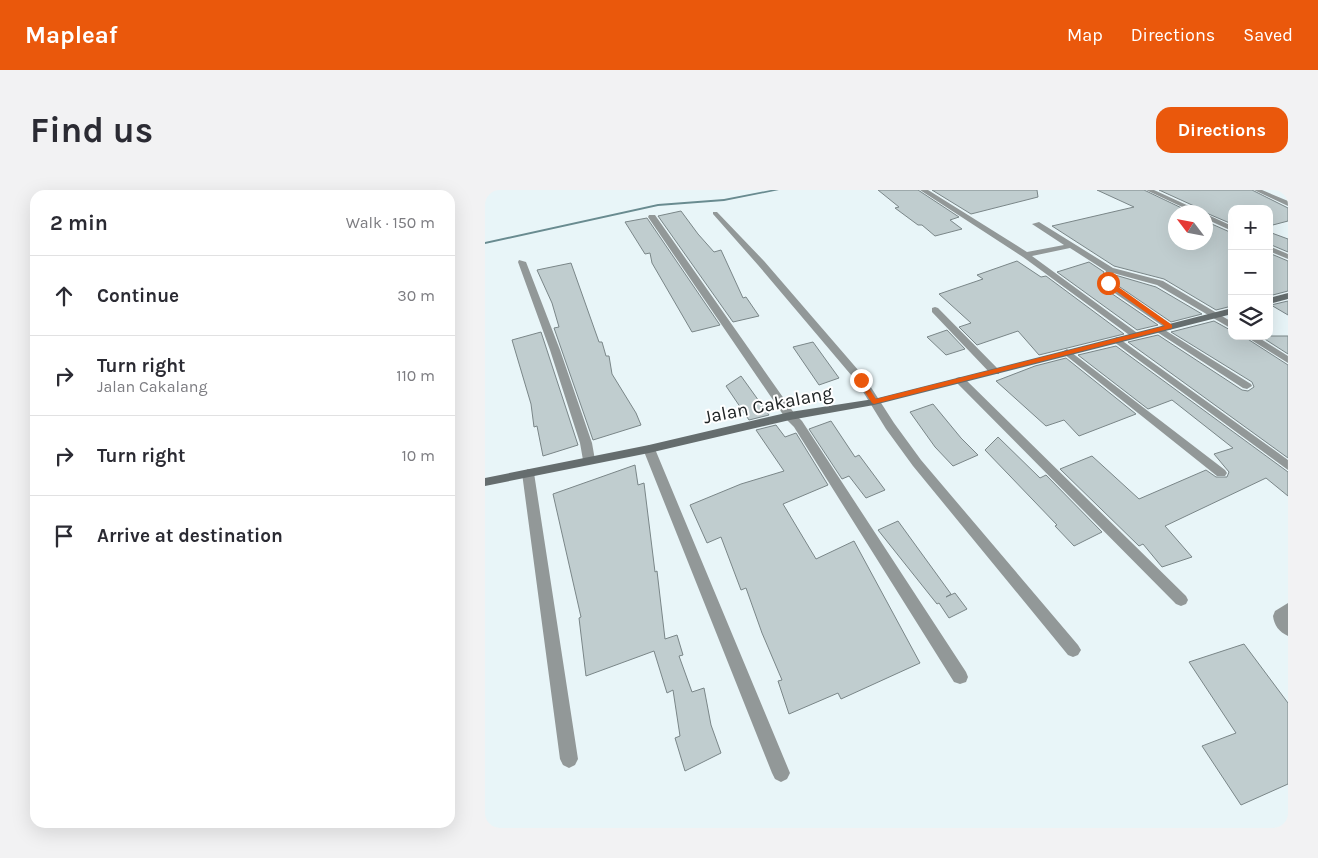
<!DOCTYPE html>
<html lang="en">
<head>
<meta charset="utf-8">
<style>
	body { margin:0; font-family:Karla,sans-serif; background:#f2f2f3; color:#2b2b33 }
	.controls { position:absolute; right:15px; top:15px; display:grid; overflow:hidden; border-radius:10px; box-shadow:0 5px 20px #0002 }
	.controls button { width:45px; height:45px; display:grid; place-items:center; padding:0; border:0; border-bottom:1px solid #e1e1e2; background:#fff; color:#2b2b33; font:25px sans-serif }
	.compass { position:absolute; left:683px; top:15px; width:45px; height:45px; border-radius:50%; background:#fff; box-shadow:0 5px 20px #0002; rotate:302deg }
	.stop { position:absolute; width:15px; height:15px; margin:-11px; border:4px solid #ea580c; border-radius:50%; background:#fff }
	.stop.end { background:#ea580c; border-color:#fff; box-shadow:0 1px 5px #0008 }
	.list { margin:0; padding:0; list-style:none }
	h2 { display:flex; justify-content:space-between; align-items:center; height:65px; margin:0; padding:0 20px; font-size:21px }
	h2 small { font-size:16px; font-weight:400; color:#7c7c81 }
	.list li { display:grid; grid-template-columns:32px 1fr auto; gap:15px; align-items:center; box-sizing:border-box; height:80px; padding:0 20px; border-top:1px solid #e1e1e2 }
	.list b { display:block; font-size:19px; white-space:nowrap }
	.list p { margin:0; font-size:16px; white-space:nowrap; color:#7c7c81 }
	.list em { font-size:16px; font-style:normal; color:#7c7c81 }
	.icon { flex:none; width:28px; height:28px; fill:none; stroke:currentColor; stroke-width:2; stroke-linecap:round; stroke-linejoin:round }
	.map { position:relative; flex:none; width:803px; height:638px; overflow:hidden; border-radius:15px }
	header { display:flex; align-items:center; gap:30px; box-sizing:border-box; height:70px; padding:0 25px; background:#ea580c; color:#fff }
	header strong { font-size:24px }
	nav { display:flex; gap:28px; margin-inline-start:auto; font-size:18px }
	.intro { display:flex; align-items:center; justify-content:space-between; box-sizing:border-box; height:120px; padding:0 30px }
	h1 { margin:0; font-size:35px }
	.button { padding:12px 22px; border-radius:15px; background:#ea580c; color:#fff; font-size:18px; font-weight:700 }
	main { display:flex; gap:30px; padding:0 30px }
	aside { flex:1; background:#fff; border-radius:15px; box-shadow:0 5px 20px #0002 }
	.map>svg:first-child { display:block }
</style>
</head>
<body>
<header>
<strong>Mapleaf</strong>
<nav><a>Map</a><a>Directions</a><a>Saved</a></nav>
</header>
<div class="intro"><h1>Find us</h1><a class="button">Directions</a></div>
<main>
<aside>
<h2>2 min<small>Walk · 150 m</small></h2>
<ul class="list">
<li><svg class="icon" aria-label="ahead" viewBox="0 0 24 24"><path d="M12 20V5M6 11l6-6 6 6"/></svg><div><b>Continue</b></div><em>30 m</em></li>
<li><svg class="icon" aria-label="right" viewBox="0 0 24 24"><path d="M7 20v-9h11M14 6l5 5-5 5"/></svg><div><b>Turn right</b><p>Jalan Cakalang</p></div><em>110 m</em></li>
<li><svg class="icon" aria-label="right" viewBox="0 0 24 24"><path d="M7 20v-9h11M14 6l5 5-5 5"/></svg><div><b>Turn right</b></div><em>10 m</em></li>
<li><svg class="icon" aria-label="arrive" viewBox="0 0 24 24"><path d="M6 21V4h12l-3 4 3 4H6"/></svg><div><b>Arrive at destination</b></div></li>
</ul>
</aside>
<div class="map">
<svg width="803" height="638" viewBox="0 0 803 638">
	<rect width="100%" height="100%" fill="#e8f5f8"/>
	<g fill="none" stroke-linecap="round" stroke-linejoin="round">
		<path fill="#698b90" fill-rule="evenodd" d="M286 0H294L239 11 173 16 0 54V52L173 14 239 9Z"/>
	</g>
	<path fill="#c0cdcf" stroke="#7a8688" d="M393 0H433L474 27 465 30 477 39 450 46 437 35H433L410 18 414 17Z
		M447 0H552L553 7 486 24Z
		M612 0H659L705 22H690V52H720V31L747 43V116L731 120 679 89 629 76 567 36 649 17Z
		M674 0H767L803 18V31L784 36V19H747V34L719 22 718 20Z
		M196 21 213 44 229 62 236 60 258 108 261 107 274 126 248 132 173 26Z
		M162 28 235 135 207 142 167 73 165 63 160 64 140 32Z
		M784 42 803 49V62L784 54Z
		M784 63 803 71V101L784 106Z
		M532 71 556 87 561 86 639 144 554 165 533 141 492 155 474 137 486 133 454 104 498 89 492 85Z
		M604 72 619 82 616 90 620 99 673 135 652 140 572 82Z
		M86 73 114 152H117L121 166H124L127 184 151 223 156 235 108 250 69 138 74 137 67 113 52 80Z
		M630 85 671 97 717 124 686 132 629 93Z
		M803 111V125L786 115Z
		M729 131 747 141V146H758L803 175V268L643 152 673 145 757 200 763 201 769 197 767 192 686 142Z
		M462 140 480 159 461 165 442 147Z
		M56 142 93 255 58 266 52 236 49 237 46 214 27 150Z
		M775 146H803V164Z
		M328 152 354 188 334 195 308 157Z
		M631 156 803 282V306L781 288 680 336 707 367 677 377 658 354 654 356 575 279 607 266 654 309 721 280 731 287H742L744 282 729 264 748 258 687 210 663 219 593 165Z
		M581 168 651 224 594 246 579 230 561 236 511 191 550 176Z
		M256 186 284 225 264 230 241 196Z
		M448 214 476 248 493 265 468 276 450 257 425 222Z
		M346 231 370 267 374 265 400 300 381 308 364 286 357 289 324 239Z
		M291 235 300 247 311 243 343 295 298 314 331 369 369 351 435 473 356 509 353 503 304 524 293 491 297 490 277 443 261 398 256 400 236 347 222 353 205 315 256 294 299 281 271 240Z
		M513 247 555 288 561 285 617 342 589 356 570 336 572 335 500 260Z
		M150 275 153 295 159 293 170 382 172 381 180 449 192 445 198 465 194 466 207 502 219 498 226 535 236 563 200 581 190 548 195 546 188 500 182 503 169 461 101 486 94 428 96 427 68 304Z
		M413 331 466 404 461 407 470 403 482 419 464 428 454 413 452 414 393 340Z
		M759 454 803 513V594L756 615 717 556 751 543 704 472Z"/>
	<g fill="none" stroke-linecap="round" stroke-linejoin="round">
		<path fill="#929898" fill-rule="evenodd" d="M435 0H443L542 62 579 55 547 34 554 32 628 78 678 91 747 132V139L672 95 628 83 627 94 690 137 685 140 682 139 621 97 618 91 621 81 585 58 547 66 655 145 650 148 647 147 538 67Z
			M661 0H669L717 22H708Z
			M769 0H777L803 11V16Z
			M228 22H232L279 71 380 188 409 233 436 270 593 455 596 460 593 465 588 467 583 465 428 276 401 239 372 192 273 75 228 24Z
			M721 24 747 36V41L721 29Z
			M164 25H170L309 223 317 231 481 482 483 487 481 492 475 494 469 492 309 237 301 229 163 27Z
			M784 56 803 64V69L784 61Z
			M34 70 41 72 75 160 107 253 110 270 108 273 104 274 98 270 95 253 65 160 33 72Z
			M450 117 453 118 514 180V184H506L447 122V118Z
			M675 137 766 194 767 196 762 199 758 198 672 142V138Z
			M760 146H771L803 166V173Z
			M632 147 803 270V280L629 152 627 150Z
			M582 159 740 280 742 283 740 286H732L579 164 577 162Z
			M475 187 479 188 701 406 703 410 701 414 696 416 691 414 471 192V188Z
			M164 255 170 259 305 583 302 589 296 592 290 589 287 583 158 259Z
			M43 279 49 283 93 569 90 575 84 578 78 575 75 569 37 283Z
			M803 413V446C794 442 789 435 788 426L790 421Z"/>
		<path fill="#656d6e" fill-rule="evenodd" d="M803 103V109L784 114V108Z
			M747 118V124L389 215 305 230 164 263 0 296V288L164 255 305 222 389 209Z"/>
	</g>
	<path fill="#ea580c" d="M621 91H625L687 135V138L389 214 387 213 372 190 378 189 391 209 680 136 621 94Z"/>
	<g text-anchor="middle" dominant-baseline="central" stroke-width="4" stroke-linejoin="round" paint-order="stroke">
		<g font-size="19" fill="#202526" stroke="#fff">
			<text transform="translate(283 215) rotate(-11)">Jalan Cakalang</text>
		</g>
	</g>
</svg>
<div class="controls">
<button>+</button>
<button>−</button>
<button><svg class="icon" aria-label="layers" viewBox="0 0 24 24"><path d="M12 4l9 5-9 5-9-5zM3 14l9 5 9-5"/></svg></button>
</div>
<svg class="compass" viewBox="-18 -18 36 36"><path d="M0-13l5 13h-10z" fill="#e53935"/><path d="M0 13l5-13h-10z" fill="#7c7c81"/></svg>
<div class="stop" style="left:623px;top:93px"></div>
<div class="stop end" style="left:376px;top:190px"></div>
</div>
</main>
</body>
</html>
